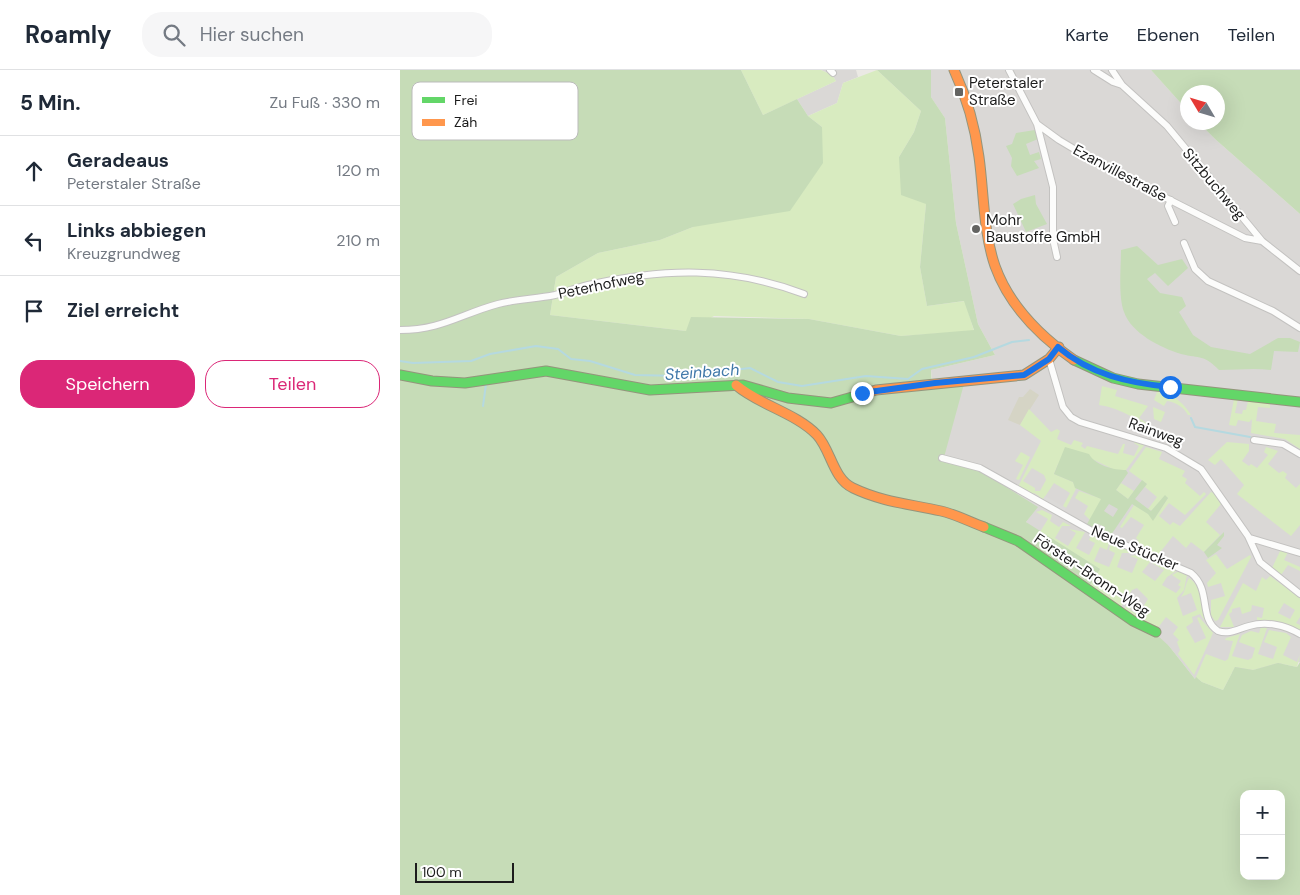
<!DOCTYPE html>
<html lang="de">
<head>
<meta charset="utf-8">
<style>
	body { margin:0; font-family:"DM Sans",sans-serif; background:#f6f6f7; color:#1f2937 }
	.controls { position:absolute; right:15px; bottom:15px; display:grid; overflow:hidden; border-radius:10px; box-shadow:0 5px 20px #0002 }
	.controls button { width:45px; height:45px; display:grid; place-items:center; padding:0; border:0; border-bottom:1px solid #e0e1e3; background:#fff; color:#1f2937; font:25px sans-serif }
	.compass { position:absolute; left:780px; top:15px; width:45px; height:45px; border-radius:50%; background:#fff; box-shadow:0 5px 20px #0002; rotate:308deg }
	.scale { position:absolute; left:15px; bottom:12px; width:99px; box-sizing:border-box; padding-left:5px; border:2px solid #1c1c1c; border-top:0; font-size:14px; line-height:18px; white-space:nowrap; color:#1c1c1c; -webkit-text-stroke:4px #fff; paint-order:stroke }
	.stop { position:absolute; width:15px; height:15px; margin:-11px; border:4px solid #1a73e8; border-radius:50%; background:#fff }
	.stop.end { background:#1a73e8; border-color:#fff; box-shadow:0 1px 5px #0008 }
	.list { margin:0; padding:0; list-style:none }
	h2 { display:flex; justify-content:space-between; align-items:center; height:65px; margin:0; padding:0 20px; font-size:21px }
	h2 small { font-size:16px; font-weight:400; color:#747a83 }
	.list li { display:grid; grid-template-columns:32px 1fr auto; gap:15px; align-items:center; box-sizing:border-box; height:70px; padding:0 20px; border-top:1px solid #e0e1e3 }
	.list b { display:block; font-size:19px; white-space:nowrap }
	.list p { margin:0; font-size:16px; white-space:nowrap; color:#747a83 }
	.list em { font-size:16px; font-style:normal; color:#747a83 }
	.actions { display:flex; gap:10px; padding:15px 20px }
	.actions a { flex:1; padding:11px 0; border:1px solid #db2777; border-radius:20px; text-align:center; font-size:18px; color:#db2777 }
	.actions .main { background:#db2777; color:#fff }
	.icon { flex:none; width:28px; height:28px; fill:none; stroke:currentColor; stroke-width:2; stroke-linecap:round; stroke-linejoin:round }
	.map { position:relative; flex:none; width:900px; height:825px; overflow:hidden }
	header { display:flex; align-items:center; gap:30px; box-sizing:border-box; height:70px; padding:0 25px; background:#fff; border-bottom:1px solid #e0e1e3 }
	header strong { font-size:24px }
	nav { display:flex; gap:28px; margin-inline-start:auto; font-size:18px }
	.search { width:350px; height:45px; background:#f6f6f7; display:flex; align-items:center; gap:12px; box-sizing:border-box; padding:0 18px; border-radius:20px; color:#747a83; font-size:19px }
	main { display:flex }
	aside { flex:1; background:#fff }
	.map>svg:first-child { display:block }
</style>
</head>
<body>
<header>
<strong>Roamly</strong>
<div class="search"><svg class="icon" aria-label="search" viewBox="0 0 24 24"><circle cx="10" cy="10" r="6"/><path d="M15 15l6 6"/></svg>Hier suchen</div>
<nav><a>Karte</a><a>Ebenen</a><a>Teilen</a></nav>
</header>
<main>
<aside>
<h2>5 Min.<small>Zu Fuß · 330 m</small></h2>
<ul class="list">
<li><svg class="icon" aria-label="ahead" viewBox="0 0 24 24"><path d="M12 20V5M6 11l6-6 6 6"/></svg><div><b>Geradeaus</b><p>Peterstaler Straße</p></div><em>120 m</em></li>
<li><svg class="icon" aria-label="left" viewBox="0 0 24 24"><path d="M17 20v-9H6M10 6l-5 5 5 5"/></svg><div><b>Links abbiegen</b><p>Kreuzgrundweg</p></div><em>210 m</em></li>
<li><svg class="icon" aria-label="arrive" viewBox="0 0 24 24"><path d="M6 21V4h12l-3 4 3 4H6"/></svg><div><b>Ziel erreicht</b></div></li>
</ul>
<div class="actions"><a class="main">Speichern</a><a>Teilen</a></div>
</aside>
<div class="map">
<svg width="900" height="825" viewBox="0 0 900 825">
	<rect width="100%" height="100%" fill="#ebe9e4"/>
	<path fill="#dad8d6" d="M421 0H456L458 7 443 13 437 33 408 46 397 29 436 11 432 5Z
		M531 0H751L787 40 788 52 799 53 815 69 900 144V592L795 609 769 576 735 555 643 465 626 452 637 437 543 391 531 300 595 285 578 254 556 153 545 48 531 27Z"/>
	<path fill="#d5d4c5" d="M630 319 639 325 620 355 608 350 619 327H623Z"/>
	<path fill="#d8ebc0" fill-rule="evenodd" d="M341 0H421L432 5 436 11 363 45Z
		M477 0 521 41 514 62 499 87 526 134 520 197 527 236 565 231 574 261 501 266 409 249 314 246 286 261 150 245 156 207 198 183 260 170 293 157 422 57 408 46 437 33 443 13Z
		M702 316 717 320 715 326 748 336 739 348 760 362C741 352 721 338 699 335Z
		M757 322C771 322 784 333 791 345H788C784 337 775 332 767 331L764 336 754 330Z
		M834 329H838L835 343 842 344 843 340H846L848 331 870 333V338L858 337 856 351 876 354 874 363 900 365V379L885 369 851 363 852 349 849 352 838 350 836 356 829 355Z
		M753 337 765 342 761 352 754 349Z
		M629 339 651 362 657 359 660 361 657 369 671 375 674 370 683 373 681 376 685 379 687 376 718 384 723 374H725L723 383 734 386 739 376 734 373V371L745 374 726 400H715L692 389 658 394 654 404 673 412 676 419 666 438 663 436 670 423 654 413 642 431 639 426 634 423 631 425 618 417 641 371 620 355ZM632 398 644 405 646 410 640 421H635V418L623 411Z
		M827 372 849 374V381L842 391 849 396 851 394 857 398 868 385 864 382 866 377 878 381 868 394 879 403 883 401 887 404 885 408 896 418 900 414V455L891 466 837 424 844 415 821 389 815 395 808 390Z
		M746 377 762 382 759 389 785 401 782 406 787 409 785 413 800 426 804 422 806 424 785 445 769 433 759 446 770 455 773 452 780 456 811 422 814 423 821 434 806 452 820 465 804 482 791 472 786 478 773 466 758 485 735 475 738 470 736 468 744 455 731 447 722 458 720 457 734 435 755 448 768 428 765 426 752 441 748 439 757 427 745 417 747 414 729 401Z
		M621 382 630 387 619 410 616 409 623 395 615 391Z
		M721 413 734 421 728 429 716 420Z
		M679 421 702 429 690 450 684 444 688 436 675 428Z
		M642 440 652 445 650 451 659 457 663 452 671 456H662L655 468 668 476 676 463 669 459 685 462 676 478 689 485 695 473 689 470 691 465 709 473 707 480 700 477 694 491 709 497 715 483 709 480 711 472 737 483H722L717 497 732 503 738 489 730 486C741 484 749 487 758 492H750L742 502 755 511 764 500 752 493H761L778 500 767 507 762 515 776 523 781 517 778 515 781 511 772 505 779 501 787 505 784 520 777 528 783 546 797 540 791 523 781 527C786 521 785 514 789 508 804 518 801 536 805 551L800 544 792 547 793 552 786 557 795 573 806 568 797 548 799 547 813 563 794 605 778 584 780 580 777 572 779 570 773 564 778 557 766 547 757 559 744 556 722 540 729 534 732 536 730 540 738 545 748 529 737 518 732 520 719 540 690 515 700 499 640 462 648 449 636 442Z
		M881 479 888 482 884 490 900 497V501L888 495 881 505 872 498Z
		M816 484 827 499 850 485 851 487 818 550 815 551 811 545V530L825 526 821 513 808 517 807 513 816 503 806 490Z
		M870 506 900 528V547L896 553 900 555V560L884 553 857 550V547L862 548 864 538 852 535 851 541 842 544 840 537 832 539V542L829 544 834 557H820L843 513 856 521 862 507 866 510ZM884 533 895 540 890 549 878 543Z
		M861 557 867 558 858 584 873 589 877 577 864 572 869 560 886 563 891 567 883 585 897 592 900 585 897 597 878 593 853 600 835 597 823 620 802 612 796 607 806 584 825 591 828 589 833 571 825 570 826 568 840 564 832 586 848 590 852 588 855 578 839 572 842 565 851 561 859 563Z"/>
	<path fill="#c6dcb7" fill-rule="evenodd" d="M0 0H341L363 45 397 29 408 46 422 57 423 93 390 141 293 157 260 170 198 183 156 207 150 245 286 261 291 247 409 249 501 266 574 260 564 231 527 236 520 197 526 134 501 125 499 87 514 62 521 41 477 0H531V27L545 48 556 153 578 254 595 285 531 300 532 315 564 314 543 391 579 400 638 437 626 452 700 499 690 515 756 564 769 576 795 609 796 607 802 612 823 620 835 597 853 600 878 593 897 597 900 592V825H0ZM844 724H881V806H844Z
		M751 0H900V144L815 69 799 53 818 52V22H788L787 40Z
		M635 60 638 69 626 74 630 85 639 82 641 89 634 91 639 98 617 106 611 96 612 88 606 76 612 74 616 63Z
		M635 125 636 134 647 154 626 162 613 134 621 129Z
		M737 176 758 195 782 189 788 198 768 216 755 203 747 209 760 223 782 227 786 236 779 242 793 265 811 277 850 284 878 268H890L900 272 898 282 874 281 871 300C853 298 837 300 819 300 803 284 801 289 781 284 761 278 731 263 724 242 718 226 721 197 721 180Z
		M665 377 689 384C696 396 714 400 726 400L728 403 716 420 728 429 742 410 747 414 735 429 751 441 765 425 768 428 753 451 748 444 732 434 711 465 703 462 705 457 698 454 692 457 687 454 701 429 675 418 673 412 654 404ZM709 434 718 439 713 447 704 441Z
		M824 462V466L817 475 822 478 808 488 804 482Z"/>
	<path fill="#dbdad8" d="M645 426 666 438 663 443 642 431Z"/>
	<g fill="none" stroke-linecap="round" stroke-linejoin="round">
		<path stroke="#b5d9e0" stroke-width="2" d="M0 291 13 293 71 291 90 284 136 276 158 279 171 289 190 291 235 305 280 306 350 298 378 312 402 316 466 306 508 309 522 299 574 287 612 272 629 270
			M83 336 86 314
			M791 348 795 357 850 367"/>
		<g stroke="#c3c2c0" stroke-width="8">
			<path id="street" d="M430 0 433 3
				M609 0 637 54 659 70 701 95 845 168 862 171
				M694 0 713 12 722 15
				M712 0 722 15 767 56 862 171 900 201
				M637 54 653 117V169L657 187
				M771 130 768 136 775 152
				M784 173 795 199 808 211 873 241 900 258
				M0 260C41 260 61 244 98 234 117 229 136 229 155 225 166 222 176 218 188 215 264 198 330 196 404 224
				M649 289 663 337 671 347 680 352 766 378 801 399 848 466 860 492 900 524
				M854 370 883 374 900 384
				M542 388 580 398 692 461 791 503C812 520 798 548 818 561 829 565 838 559 849 556 866 551 885 555 900 564
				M850 468 900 483"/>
		</g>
		<g stroke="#94957c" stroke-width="11">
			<path id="fast" d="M674 290 713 308 738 314 900 332
				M0 305 32 311 65 313 146 301 250 320 343 315 388 328 431 333 463 324
				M584 457 618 471 733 551 756 562"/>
		</g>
		<g stroke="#94957c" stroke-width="11">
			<path id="slow" d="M554 0C567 28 575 56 579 87 584 123 583 161 595 196 609 235 641 267 674 290
				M336 315C359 335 396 343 417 365 431 380 433 409 453 418 482 432 510 434 541 441 555 444 570 452 584 457
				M463 324 476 320 624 305 649 289 659 277"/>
		</g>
		<use href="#street" stroke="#fcfcfb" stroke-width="6"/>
		<use href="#fast" stroke="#63d668" stroke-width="9"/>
		<use href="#slow" stroke="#ff974d" stroke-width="9"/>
	</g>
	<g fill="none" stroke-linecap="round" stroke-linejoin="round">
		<path stroke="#1a73e8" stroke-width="6" d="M462 323 535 313 624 305 649 289 658 277C691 305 729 313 770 317"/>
	</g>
	<g fill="#646462" stroke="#fff" stroke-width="2">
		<rect x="554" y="17" width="10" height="10" rx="2.5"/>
		<circle cx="576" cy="159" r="5"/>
	</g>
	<g text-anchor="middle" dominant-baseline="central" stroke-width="4" stroke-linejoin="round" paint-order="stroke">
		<g font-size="15" fill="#1c1c1c" stroke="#fff" text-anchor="start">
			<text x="569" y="13">Peterstaler<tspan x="569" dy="17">Straße</tspan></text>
			<text x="586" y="150">Mohr<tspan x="586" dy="17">Baustoffe GmbH</tspan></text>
		</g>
		<g font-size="15" fill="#1c1c1c" stroke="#fff">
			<text transform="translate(720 103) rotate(28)">Ezanvillestraße</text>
			<text transform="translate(814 114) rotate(50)">Sitzbuchweg</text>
			<text transform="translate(201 215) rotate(-12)">Peterhofweg</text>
			<text transform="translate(756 362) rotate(20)">Rainweg</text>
			<text transform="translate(735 478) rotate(23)">Neue Stücker</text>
			<text transform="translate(692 505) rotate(34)">Förster-Bronn-Weg</text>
		</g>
		<g font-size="16" font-style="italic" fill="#4078a9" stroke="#fff">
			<text transform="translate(302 302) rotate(-4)">Steinbach</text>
		</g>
	</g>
	<rect x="12" y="12" width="166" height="58" rx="8" fill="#fff" stroke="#bbb" stroke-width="1"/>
	<rect x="22" y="27" width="23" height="6" fill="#63d668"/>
	<rect x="22" y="49" width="23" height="7" fill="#ff974d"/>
	<g font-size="14" fill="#1c1c1c">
		<text x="54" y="35">Frei</text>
		<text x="54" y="57">Zäh</text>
	</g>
</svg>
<div class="controls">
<button>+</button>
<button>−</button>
</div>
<svg class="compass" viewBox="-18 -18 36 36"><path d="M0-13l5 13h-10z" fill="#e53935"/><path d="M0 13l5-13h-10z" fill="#747a83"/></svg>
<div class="scale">100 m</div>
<div class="stop" style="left:770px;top:317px"></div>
<div class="stop end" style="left:462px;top:323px"></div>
</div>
</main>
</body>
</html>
